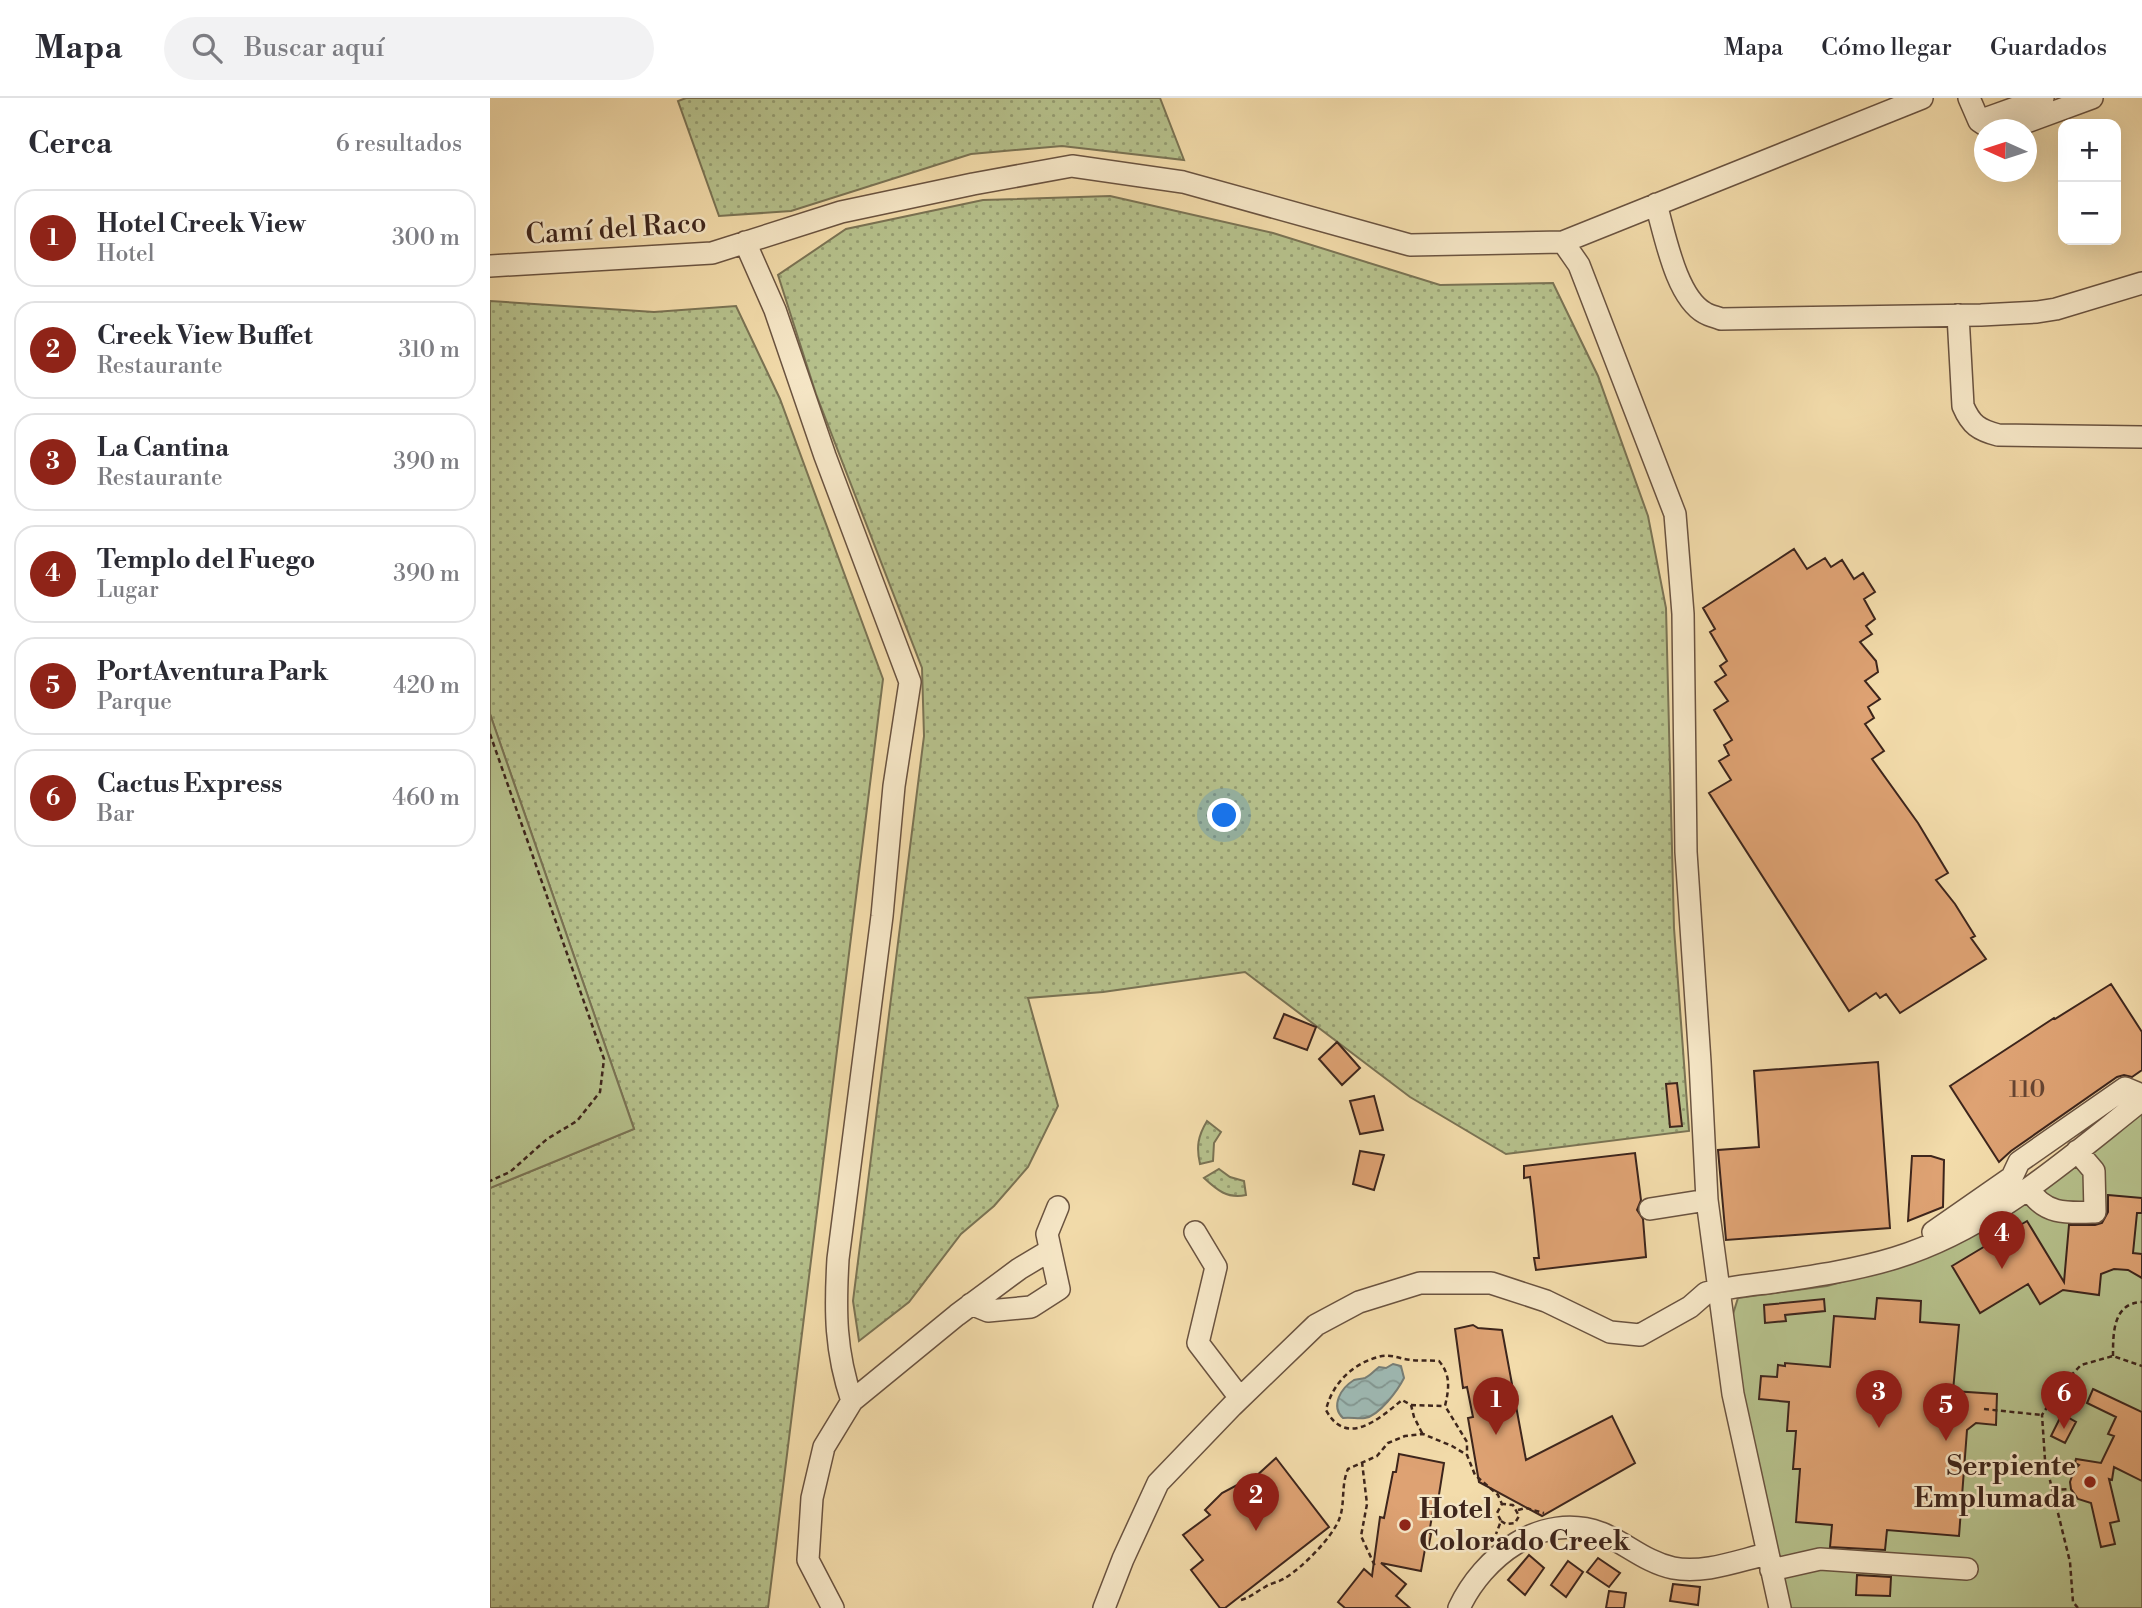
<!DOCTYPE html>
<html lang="es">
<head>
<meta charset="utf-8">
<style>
	body { margin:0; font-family:"Libre Bodoni",serif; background:#f2f2f3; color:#2b2b33 }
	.controls { position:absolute; right:21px; top:21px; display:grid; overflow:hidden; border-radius:14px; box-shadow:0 7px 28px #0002 }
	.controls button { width:63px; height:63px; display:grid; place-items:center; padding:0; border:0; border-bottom:2px solid #e1e1e2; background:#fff; color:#2b2b33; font:35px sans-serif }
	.compass { position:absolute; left:1484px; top:21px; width:63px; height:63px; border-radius:50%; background:#fff; box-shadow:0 7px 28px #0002; rotate:273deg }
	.you { position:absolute; left:735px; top:718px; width:24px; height:24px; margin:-18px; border:5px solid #fff; border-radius:50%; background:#1a73e8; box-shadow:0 0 0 10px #1a73e833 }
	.badge { display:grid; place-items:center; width:46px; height:46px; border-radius:50%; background:#8f2418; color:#fff; font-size:23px; font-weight:700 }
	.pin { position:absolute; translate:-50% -58px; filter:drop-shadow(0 2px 4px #0008) }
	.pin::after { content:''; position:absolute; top:37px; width:24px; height:21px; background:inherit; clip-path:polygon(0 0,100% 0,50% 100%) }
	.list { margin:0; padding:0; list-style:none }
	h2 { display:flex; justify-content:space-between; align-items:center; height:91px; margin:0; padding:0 28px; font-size:30px }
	h2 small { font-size:23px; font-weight:400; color:#7c7c81 }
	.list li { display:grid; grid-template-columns:46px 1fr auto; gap:21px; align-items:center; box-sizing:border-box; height:98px; margin:0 14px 14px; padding:0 14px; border:2px solid #e1e1e2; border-radius:21px }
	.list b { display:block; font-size:26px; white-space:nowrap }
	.list p { margin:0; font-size:23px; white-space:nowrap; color:#7c7c81 }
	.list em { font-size:23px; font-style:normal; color:#7c7c81 }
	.icon { flex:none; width:38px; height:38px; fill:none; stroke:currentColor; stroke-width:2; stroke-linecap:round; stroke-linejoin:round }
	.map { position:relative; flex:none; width:1652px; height:1510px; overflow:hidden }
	header { display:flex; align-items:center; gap:42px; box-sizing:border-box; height:98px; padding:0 35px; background:#fff; border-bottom:2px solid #e1e1e2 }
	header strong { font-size:33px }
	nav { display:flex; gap:38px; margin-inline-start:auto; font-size:24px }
	.search { width:490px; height:63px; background:#f2f2f3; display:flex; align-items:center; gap:18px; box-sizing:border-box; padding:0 24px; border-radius:38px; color:#7c7c81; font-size:26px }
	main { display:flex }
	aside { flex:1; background:#fff }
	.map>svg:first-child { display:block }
</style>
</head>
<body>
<header>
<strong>Mapa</strong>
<div class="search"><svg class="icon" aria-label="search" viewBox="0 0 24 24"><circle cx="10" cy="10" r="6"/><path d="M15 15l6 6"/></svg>Buscar aquí</div>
<nav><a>Mapa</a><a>Cómo llegar</a><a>Guardados</a></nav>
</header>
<main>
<aside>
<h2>Cerca<small>6 resultados</small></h2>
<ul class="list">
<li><span class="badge">1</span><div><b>Hotel Creek View</b><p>Hotel</p></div><em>300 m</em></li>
<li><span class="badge">2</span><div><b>Creek View Buffet</b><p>Restaurante</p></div><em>310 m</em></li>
<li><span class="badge">3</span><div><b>La Cantina</b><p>Restaurante</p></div><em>390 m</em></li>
<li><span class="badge">4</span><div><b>Templo del Fuego</b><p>Lugar</p></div><em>390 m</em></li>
<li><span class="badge">5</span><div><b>PortAventura Park</b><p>Parque</p></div><em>420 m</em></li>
<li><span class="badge">6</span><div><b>Cactus Express</b><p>Bar</p></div><em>460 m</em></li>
</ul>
</aside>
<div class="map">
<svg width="1652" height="1510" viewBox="0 0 1652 1510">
	<defs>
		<pattern id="grass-dots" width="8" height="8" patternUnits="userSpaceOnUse" patternTransform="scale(1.75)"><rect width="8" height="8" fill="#b6c18c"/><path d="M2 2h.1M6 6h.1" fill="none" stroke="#959d72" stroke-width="1.8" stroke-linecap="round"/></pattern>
		<pattern id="water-waves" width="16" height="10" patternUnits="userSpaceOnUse" patternTransform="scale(1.75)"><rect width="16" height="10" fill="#9eb9b3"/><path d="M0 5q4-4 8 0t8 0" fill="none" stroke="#829691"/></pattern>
	</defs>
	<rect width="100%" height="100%" fill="#f3dcab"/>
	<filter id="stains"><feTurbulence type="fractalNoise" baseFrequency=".00286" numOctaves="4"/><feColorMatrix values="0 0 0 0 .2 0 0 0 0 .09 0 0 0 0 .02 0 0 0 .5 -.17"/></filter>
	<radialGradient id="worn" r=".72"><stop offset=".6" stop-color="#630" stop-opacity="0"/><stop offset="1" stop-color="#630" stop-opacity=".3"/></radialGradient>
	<path fill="url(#grass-dots)" stroke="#7a7354" stroke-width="2" d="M196 0H670L694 62 572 48 481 56 301 113 229 118 188 3Z
		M620 98 783 135 950 187 1063 185 1108 278 1158 418 1176 510 1184 830 1199 1033 1016 1056 920 999 755 874 613 894 538 900 568 1008 538 1069 504 1108 471 1136 419 1204 369 1243 363 1203 434 638 432 570 326 296 288 177 356 131 493 102Z
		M0 203 164 214 246 208 290 301 393 581 278 1510H0V1090L144 1031 0 616Z
		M717 1023 731 1034 724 1045 723 1063 710 1066C706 1049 708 1038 717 1023Z
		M729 1071 740 1079 754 1083 756 1097C737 1101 727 1092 714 1080Z"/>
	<path fill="#b6c18c" stroke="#7a7354" stroke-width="2" d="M0 616 144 1031 0 1090Z
		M1652 1013V1510H1297L1238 1232 1248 1200 1337 1188 1414 1167Z"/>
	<path fill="url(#water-waves)" stroke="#777e77" stroke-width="2" d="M903 1266 911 1268 914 1280C908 1292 889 1318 875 1320 868 1321 861 1319 853 1320 840 1308 851 1290 864 1282 868 1281 872 1281 875 1280 880 1278 885 1272 889 1269L896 1270Z"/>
	<path fill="#dea273" stroke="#3d251c" stroke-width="2" d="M1304 451 1317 471 1335 460 1341 469 1352 462 1364 481 1373 475 1385 494 1374 501 1385 521 1376 528 1382 536 1370 544 1386 563 1388 574 1375 583 1390 601 1378 609 1384 620 1375 626 1394 653 1382 661 1428 725 1458 775 1446 782 1465 806 1485 838 1481 840 1496 861 1410 915 1396 896 1390 900 1386 895 1359 913 1219 695 1241 682 1229 663 1239 657 1234 647 1242 642 1224 612 1238 603 1225 584 1236 577 1230 568 1237 563 1220 534 1225 531 1213 510Z
		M1621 886 1652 934V972L1642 979 1634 977 1627 979 1521 1053 1509 1064 1460 988 1564 920 1565 921Z
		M794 916 826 929 817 952 784 940Z
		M847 944 870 970 852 987 829 961Z
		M1388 964 1400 1130 1236 1142 1228 1052 1269 1049 1264 973Z
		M1187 985 1192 1028 1180 1029 1176 986Z
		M884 998 893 1032 870 1036 860 1003Z
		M870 1053 894 1057 884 1092 863 1086Z
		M1145 1055 1151 1102 1147 1112 1153 1121 1156 1159 1046 1172 1044 1160H1049L1044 1113 1040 1079 1034 1080V1068Z
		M1422 1058H1441L1454 1062 1453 1109 1418 1123Z
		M1618 1097 1652 1100V1115H1647L1643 1155 1652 1156V1180L1638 1172 1624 1171 1611 1176 1609 1197 1573 1192 1550 1206 1538 1186 1490 1215 1462 1168 1537 1123 1574 1184 1579 1127H1605L1612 1125 1618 1114Z
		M1387 1200 1431 1203 1430 1224 1469 1227 1463 1293 1507 1296 1506 1327 1486 1325 1477 1332 1469 1438 1397 1432 1395 1452 1340 1449 1342 1427 1306 1424 1310 1371H1303L1306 1333H1297L1299 1304 1269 1301 1271 1278 1287 1279 1288 1267 1295 1268V1265L1340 1269 1344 1218 1385 1221Z
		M1334 1201 1335 1213 1295 1217 1296 1223 1275 1225 1274 1207Z
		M983 1227 988 1230 1012 1232 1036 1362 1122 1318 1145 1365 1052 1418 989 1384 978 1320 983 1319 977 1289 973 1290 965 1231Z
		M1603 1291 1652 1314V1383L1624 1369 1622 1382 1619 1381 1629 1423 1620 1425 1625 1446 1611 1449 1601 1405 1588 1401 1581 1391 1580 1384 1584 1372 1589 1367 1585 1365 1586 1361 1611 1365 1624 1338 1618 1336 1626 1319 1597 1305Z
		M1572 1316 1586 1324 1575 1345 1561 1338Z
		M909 1356 954 1365 948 1403 945 1402 939 1435 941 1436 938 1452 935 1451 931 1473 891 1465 916 1486 906 1498 920 1510H855L848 1504 874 1471 882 1478 890 1419 894 1420 903 1374H906Z
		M786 1360 839 1429 735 1510H730L701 1472 713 1462 693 1437 720 1417 715 1412 732 1395 749 1386 753 1390Z
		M1039 1457 1054 1470 1035 1497 1018 1482Z
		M1108 1460 1130 1475 1119 1489 1097 1474Z
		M1078 1463 1093 1474 1076 1499 1061 1487Z
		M1367 1477 1401 1479 1400 1498 1366 1497Z
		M1183 1486 1210 1489 1208 1507 1180 1503Z
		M1119 1493 1136 1495 1134 1510H1116Z"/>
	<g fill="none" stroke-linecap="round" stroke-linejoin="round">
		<g stroke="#6a5340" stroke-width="24">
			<path id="minor" d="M1479 0 1489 23 1501 31
				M1489 23 1553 0
				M1515 32 1602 0
				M1166 106C1175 137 1186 199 1215 215 1220 218 1226 219 1231 221L1491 217 1547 214 1566 211 1652 185
				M255 144 285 212 335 358 420 584 404 688 392 818 348 1161C345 1213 345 1253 362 1303
				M1073 144 1432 0
				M0 168 222 155 351 114 483 86 582 68 693 84 920 147 1073 144 1089 167 1185 416 1193 516 1196 754 1210 964 1217 1102 1243 1296 1290 1510
				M1468 217 1473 308C1481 327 1489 332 1508 337L1652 339
				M1539 1091C1554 1117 1578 1115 1605 1114L1604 1073 1587 1053
				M1160 1111 1217 1102
				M705 1134 726 1169 708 1245 750 1300
				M1443 1134 1522 1079 1529 1064 1635 990 1652 997
				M481 1206 498 1213 541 1209 569 1191 557 1136 568 1109
				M1281 1472 1330 1461 1477 1471
				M343 1510 318 1462 322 1400 334 1349 362 1303 467 1217 529 1171 559 1153
				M614 1510 633 1461 668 1385 742 1308 826 1227 869 1204 930 1185H1001L1056 1203 1120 1234 1150 1237 1200 1209 1216 1195C1238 1189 1261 1187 1284 1184 1325 1178 1366 1172 1405 1160 1500 1131 1576 1062 1652 1002
				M969 1510C993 1459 1051 1413 1111 1435 1136 1445 1155 1464 1183 1470 1214 1476 1247 1463 1277 1456"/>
		</g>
		<path stroke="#3d251c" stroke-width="2.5" stroke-dasharray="5 3.5" stroke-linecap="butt" d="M0 636 114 961 110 994 87 1023 57 1041 20 1074 0 1083
			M1623 1258C1623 1235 1623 1205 1652 1204
			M921 1307 955 1308
			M1494 1311 1552 1317
			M932 1335 924 1319 921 1307 912 1302C889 1321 856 1350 836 1312 842 1286 862 1266 888 1259 901 1255 909 1261 921 1262 930 1263 939 1262 949 1263 961 1277 959 1291 955 1308L977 1344V1357
			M872 1364 877 1406 871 1438 885 1468
			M1563 1392 1581 1391
			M1028 1412 1036 1410 1054 1415
			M1011 1423 1016 1426 1025 1425 1029 1418 1023 1407 1013 1406
			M751 1502C761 1499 766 1494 775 1489 781 1485 789 1484 795 1480 812 1470 844 1438 850 1419 855 1404 851 1387 858 1371L887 1358 898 1345 915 1338 933 1336 962 1348 977 1357 985 1377 1008 1397 1012 1406 1007 1415 1011 1423 1006 1436
			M1588 1510 1583 1504 1580 1464 1555 1362 1552 1317 1570 1289 1591 1267 1623 1258 1652 1268"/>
		<use href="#minor" stroke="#f7e8c8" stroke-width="21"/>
	</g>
	<g fill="#8f2418" stroke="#f7e8c8" stroke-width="2.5">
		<circle cx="1600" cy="1384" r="7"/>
		<circle cx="915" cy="1427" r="7"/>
	</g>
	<g text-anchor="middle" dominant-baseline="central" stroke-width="5" stroke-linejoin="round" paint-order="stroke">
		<g font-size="24" fill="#654432">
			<text x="1537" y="992">110</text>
		</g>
		<g font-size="28" fill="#3d251c" stroke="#f7e8c8">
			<text transform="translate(126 131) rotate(-4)">Camí del Raco</text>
		</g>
		<g font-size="28" font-weight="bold" fill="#3d251c" stroke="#f7e8c8" text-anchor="end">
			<text x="1586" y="1368">Serpiente<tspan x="1586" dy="32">Emplumada</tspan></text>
			<text x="929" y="1411" text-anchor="start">Hotel<tspan x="929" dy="32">Colorado Creek</tspan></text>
		</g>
	</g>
	<rect width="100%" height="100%" filter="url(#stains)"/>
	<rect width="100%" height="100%" fill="url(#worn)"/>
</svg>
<div class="controls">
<button>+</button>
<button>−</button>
</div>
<svg class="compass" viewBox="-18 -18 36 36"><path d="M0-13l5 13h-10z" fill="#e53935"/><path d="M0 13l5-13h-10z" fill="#7c7c81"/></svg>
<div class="you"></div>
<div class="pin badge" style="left:1006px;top:1337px">1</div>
<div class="pin badge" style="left:766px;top:1433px">2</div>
<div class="pin badge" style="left:1389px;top:1330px">3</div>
<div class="pin badge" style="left:1512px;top:1171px">4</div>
<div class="pin badge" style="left:1456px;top:1343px">5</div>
<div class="pin badge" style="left:1574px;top:1331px">6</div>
</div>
</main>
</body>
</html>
